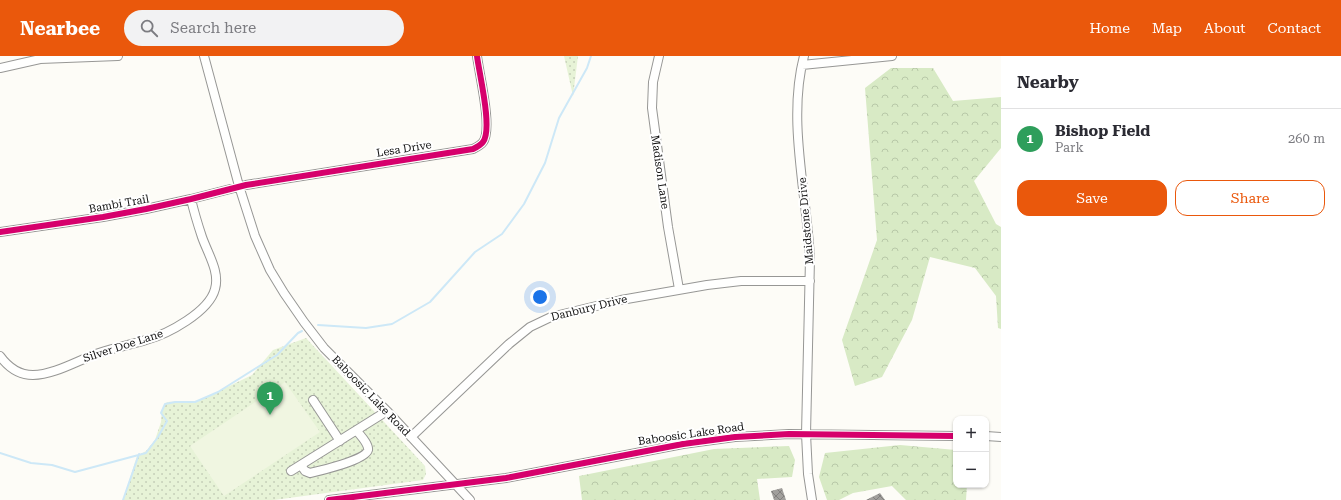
<!DOCTYPE html>
<html lang="en">
<head>
<meta charset="utf-8">
<style>
	body { margin:0; font-family:"Roboto Serif",serif; background:#f2f2f3; color:#2b2b33 }
	.controls { position:absolute; right:12px; bottom:12px; display:grid; overflow:hidden; border-radius:8px; box-shadow:0 1px 3px #0004 }
	.controls button { width:36px; height:36px; display:grid; place-items:center; padding:0; border:0; border-bottom:1px solid #e1e1e2; background:#fff; color:#2b2b33; font:20px sans-serif }
	.you { position:absolute; left:540px; top:241px; width:14px; height:14px; margin:-10px; border:3px solid #fff; border-radius:50%; background:#1a73e8; box-shadow:0 0 0 6px #1a73e833 }
	.badge { display:grid; place-items:center; width:26px; height:26px; border-radius:50%; background:#ea580c; color:#fff; font-size:13px; font-weight:700 }
	.pin { position:absolute; translate:-50% -33px; filter:drop-shadow(0 1px 2px #0008) }
	.pin::after { content:''; position:absolute; top:21px; width:14px; height:12px; background:inherit; clip-path:polygon(0 0,100% 0,50% 100%) }
	.list { margin:0; padding:0; list-style:none }
	h2 { display:flex; justify-content:space-between; align-items:center; height:52px; margin:0; padding:0 16px; font-size:17px }
	h2 small { font-size:13px; font-weight:400; color:#7c7c81 }
	.list li { display:grid; grid-template-columns:26px 1fr auto; gap:12px; align-items:center; box-sizing:border-box; height:60px; padding:0 16px; border-top:1px solid #e1e1e2 }
	.list b { display:block; font-size:15px; white-space:nowrap }
	.list p { margin:0; font-size:13px; white-space:nowrap; color:#7c7c81 }
	.list em { font-size:13px; font-style:normal; color:#7c7c81 }
	.actions { display:flex; gap:8px; padding:12px 16px }
	.actions a { flex:1; padding:9px 0; border:1px solid #ea580c; border-radius:12px; text-align:center; font-size:14px; color:#ea580c }
	.actions .main { background:#ea580c; color:#fff }
	.icon { flex:none; width:22px; height:22px; fill:none; stroke:currentColor; stroke-width:2; stroke-linecap:round; stroke-linejoin:round }
	.map { position:relative; flex:none; width:1001px; height:444px; overflow:hidden }
	header { display:flex; align-items:center; gap:24px; box-sizing:border-box; height:56px; padding:0 20px; background:#ea580c; color:#fff }
	header strong { font-size:19px }
	nav { display:flex; gap:22px; margin-inline-start:auto; font-size:14px }
	.search { width:280px; height:36px; background:#f2f2f3; display:flex; align-items:center; gap:10px; box-sizing:border-box; padding:0 14px; border-radius:22px; color:#7c7c81; font-size:15px }
	main { display:flex }
	aside { flex:1; background:#fff }
	.map>svg:first-child { display:block }
</style>
</head>
<body>
<header>
<strong>Nearbee</strong>
<div class="search"><svg class="icon" aria-label="search" viewBox="0 0 24 24"><circle cx="10" cy="10" r="6"/><path d="M15 15l6 6"/></svg>Search here</div>
<nav><a>Home</a><a>Map</a><a>About</a><a>Contact</a></nav>
</header>
<main>
<div class="map">
<svg width="1001" height="444" viewBox="0 0 1001 444">
	<defs>
		<pattern id="forest-crowns" width="20" height="18" patternUnits="userSpaceOnUse"><rect width="20" height="18" fill="#d8eac5"/><path d="M2 6a3 3 0 1 1 6 0M12 15a3 3 0 1 1 6 0" fill="none" stroke="#b8c8a8"/></pattern>
		<pattern id="park-dots" width="8" height="8" patternUnits="userSpaceOnUse"><rect width="8" height="8" fill="#e7f3d7"/><path d="M2 2h.1M6 6h.1" fill="none" stroke="#c5cfb8" stroke-width="1.8" stroke-linecap="round"/></pattern>
		<pattern id="building-cross-hatch" width="8" height="8" patternUnits="userSpaceOnUse"><rect width="8" height="8" fill="#a19f9c"/><path d="M0 0l8 8M0 8l8-8" fill="none" stroke="#82807e"/></pattern>
	</defs>
	<rect width="100%" height="100%" fill="#fdfcf7"/>
	<path fill="url(#forest-crowns)" d="M891 12H933L953 45 1001 41V92L974 125 996 168 1001 171V273L998 272 996 240 975 212 930 201 912 264 882 321 855 330 842 284 877 184 865 32Z
		M900 389 956 394V429H967L966 444H906L892 430 853 437 839 444H827L819 421 825 397Z
		M789 390 795 404 792 421 757 423 760 444H582L579 420 714 393Z"/>
	<path fill="url(#park-dots)" d="M564 0H578L573 40Z
		M306 282 425 410 426 418 423 424 274 444H123L137 400 146 395 155 384 161 366 162 353 167 346 198 345 217 336 252 319 273 294Z"/>
	<path fill="#f0f6e1" d="M285 326 320 376 224 440 190 390Z"/>
	<g fill="none" stroke-linecap="round" stroke-linejoin="round">
		<path stroke="#cde8f7" stroke-width="2" d="M318 269 366 272 392 268 430 246 475 196 502 178 524 148 545 107 559 62 587 12 591 0
			M0 397 31 407 52 409 75 416 146 397 158 381 167 365 161 357 165 348 175 346H195L218 336 277 299 298 277 302 275
			M123 444 139 398"/>
	</g>
	<path fill="url(#building-cross-hatch)" d="M782 432 786 444H774L771 435Z
		M880 437 885 444H866Z"/>
	<g fill="none" stroke-linecap="round" stroke-linejoin="round">
		<g stroke="#979795" stroke-width="10">
			<path id="minor" d="M204 0 239 130 255 180 270 214 284 237 304 266 324 292 387 355 470 444
				M659 0 653 26 652 52 668 171 679 233
				M804 0C787 64 807 138 810 203L806 378 808 418 812 444
				M802 9 892 0
				M0 12 40 3 118 0
				M0 176 103 161 146 153 191 143 246 129 473 93C477 91 481 89 483 86 493 73 479 17 477 0
				M0 300C8 311 19 319 33 319 53 319 77 305 96 298 112 292 130 289 146 284 168 278 209 256 215 233 220 216 208 198 202 181 198 169 194 156 191 143
				M313 344 340 385
				M986 380 1001 381
				M411 381 509 288 530 271 551 261 621 244 707 229 741 225H810
				M301 409 305 415 310 417C319 415 366 404 368 394 369 388 360 379 357 375
				M291 415 387 355
				M329 444 506 422 683 388 735 381 789 378 956 380"/>
		</g>
		<use href="#minor" stroke="#fffffe" stroke-width="8"/>
		<g stroke="#fff" stroke-width="8">
			<path id="cycleway" d="M0 176 103 161 146 153 191 143 246 129 473 93C477 91 481 89 483 86 493 73 479 17 477 0
				M329 444 506 422 683 388 735 381 789 378 956 380"/>
		</g>
		<use href="#cycleway" stroke="#d6006c" stroke-width="6"/>
	</g>
	<g text-anchor="middle" dominant-baseline="central" stroke-width="4" stroke-linejoin="round" paint-order="stroke">
		<g font-size="11" fill="#111" stroke="#fff">
			<text transform="translate(404 93) rotate(-9)">Lesa Drive</text>
			<text transform="translate(660 116) rotate(82)">Madison Lane</text>
			<text transform="translate(119 148) rotate(-10)">Bambi Trail</text>
			<text transform="translate(806 165) rotate(-95)">Maidstone Drive</text>
			<text transform="translate(589 252) rotate(-14)">Danbury Drive</text>
			<text transform="translate(123 290) rotate(-18)">Silver Doe Lane</text>
			<text transform="translate(371 340) rotate(46)">Baboosic Lake Road</text>
			<text transform="translate(691 378) rotate(-8)">Baboosic Lake Road</text>
		</g>
	</g>
</svg>
<div class="controls">
<button>+</button>
<button>−</button>
</div>
<div class="you"></div>
<div class="pin badge" style="left:270px;top:359px;background:#2e9e5b">1</div>
</div>
<aside>
<h2>Nearby<small></small></h2>
<ul class="list">
<li><span class="badge" style="background:#2e9e5b">1</span><div><b>Bishop Field</b><p>Park</p></div><em>260 m</em></li>
</ul>
<div class="actions"><a class="main">Save</a><a>Share</a></div>
</aside>
</main>
</body>
</html>
